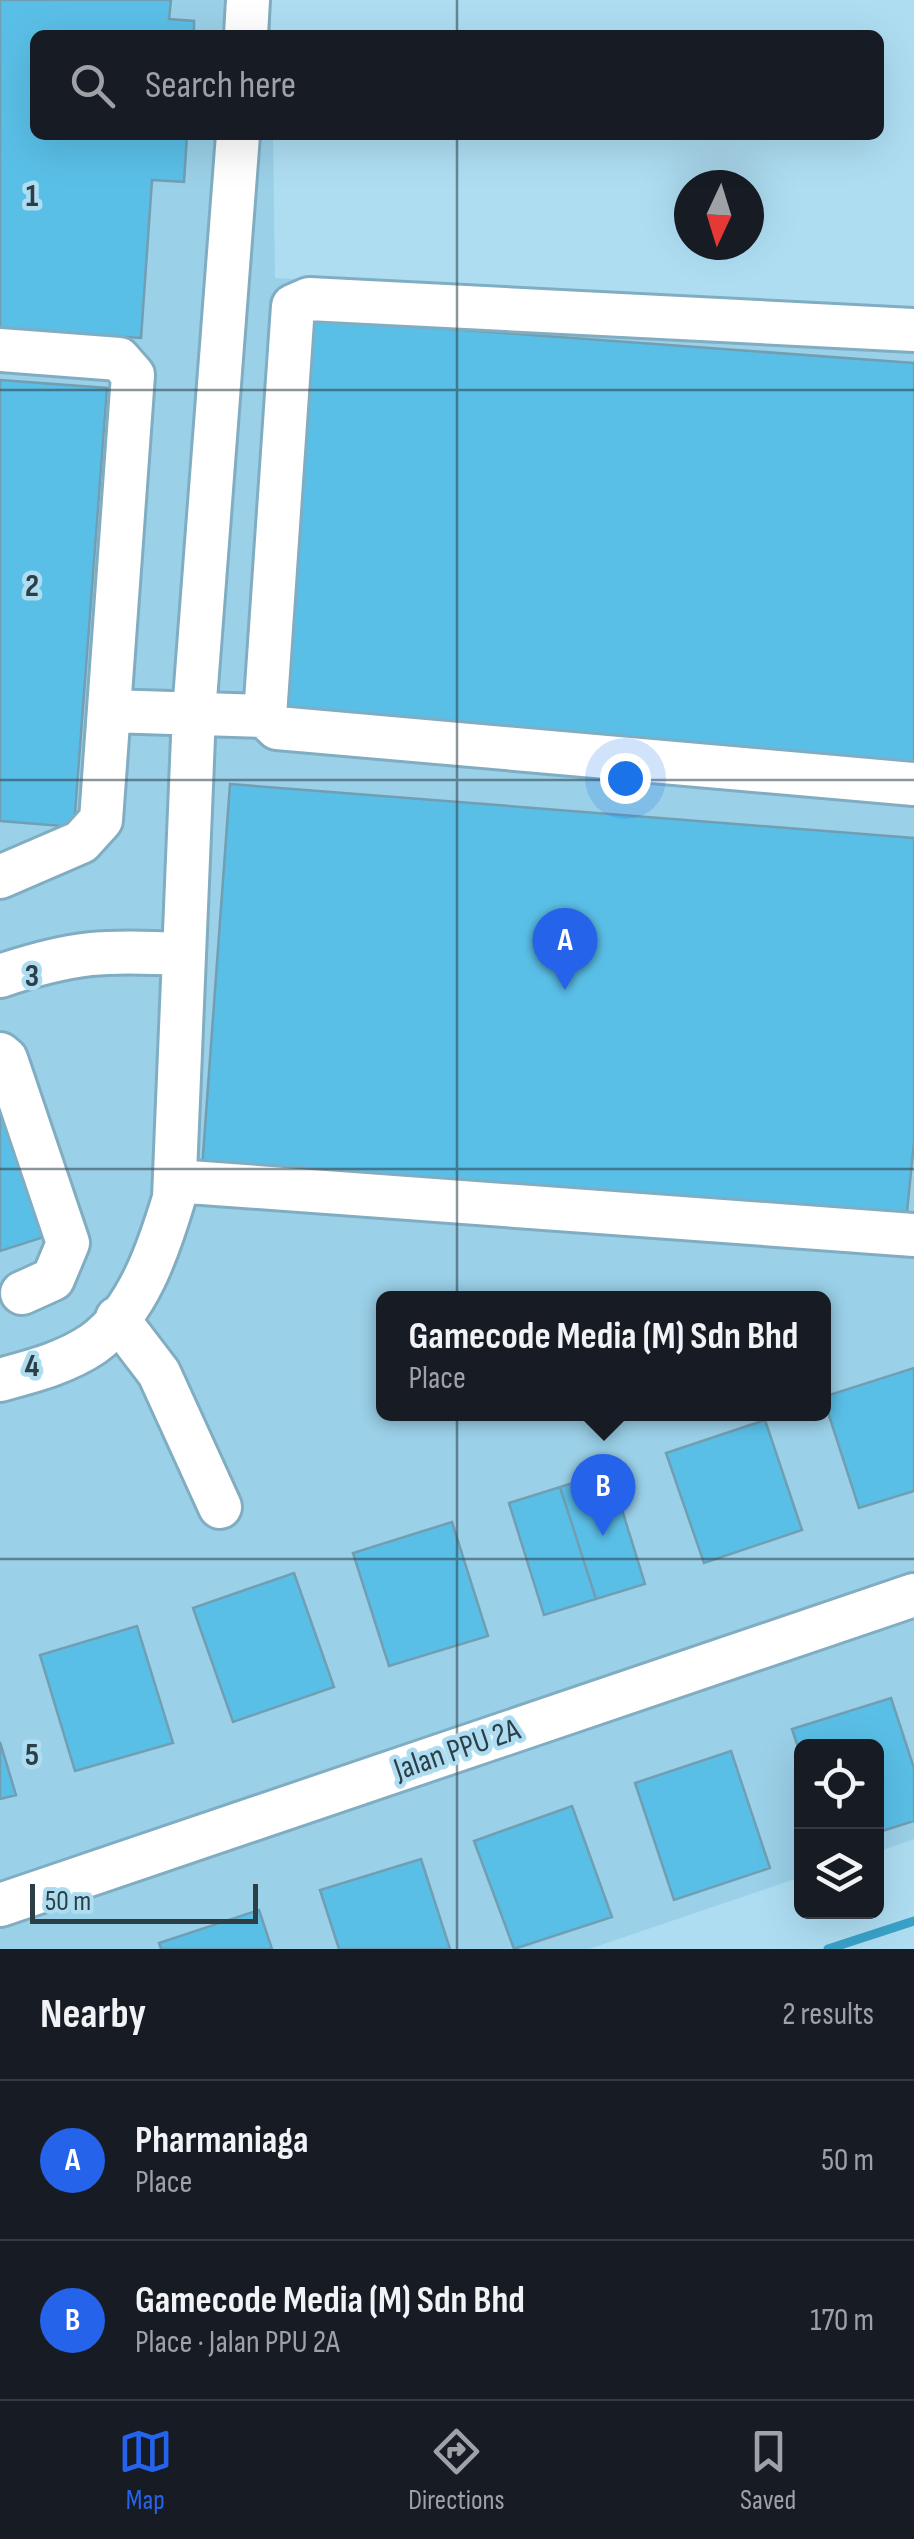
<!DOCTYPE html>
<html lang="en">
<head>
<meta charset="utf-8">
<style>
	body { margin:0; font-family:"Sofia Sans Condensed",sans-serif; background:#20242c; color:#f1f3f6 }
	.controls { position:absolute; right:30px; bottom:30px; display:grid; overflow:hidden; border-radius:15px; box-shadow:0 10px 40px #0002 }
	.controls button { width:90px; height:90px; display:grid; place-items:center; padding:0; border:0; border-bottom:2px solid #363941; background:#171b24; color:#f1f3f6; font:50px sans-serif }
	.compass { position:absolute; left:674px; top:170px; width:90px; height:90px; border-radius:50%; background:#171b24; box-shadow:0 10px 40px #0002; rotate:184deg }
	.scale { position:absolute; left:30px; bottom:25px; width:228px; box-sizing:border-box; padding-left:10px; border:5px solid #2c3f47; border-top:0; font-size:28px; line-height:35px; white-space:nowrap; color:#2c3f47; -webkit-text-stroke:8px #aeddf2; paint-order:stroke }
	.you { position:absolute; left:625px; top:778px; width:35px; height:35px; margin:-25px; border:8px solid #fff; border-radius:50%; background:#1a73e8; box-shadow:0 0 0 15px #1a73e833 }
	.badge { display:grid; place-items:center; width:65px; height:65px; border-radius:50%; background:#2563eb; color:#fff; font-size:32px; font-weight:700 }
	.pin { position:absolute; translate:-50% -82px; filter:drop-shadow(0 2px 5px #0008) }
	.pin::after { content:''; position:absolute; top:52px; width:35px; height:30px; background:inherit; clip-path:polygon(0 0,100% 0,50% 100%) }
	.popup { position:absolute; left:376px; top:1291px; width:455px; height:130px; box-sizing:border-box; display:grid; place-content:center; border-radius:15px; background:#171b24; filter:drop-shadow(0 2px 8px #0005); font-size:32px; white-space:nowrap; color:#9ea1a6 }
	.popup b { font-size:38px; color:#f1f3f6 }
	.popup::after { content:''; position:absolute; left:50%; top:100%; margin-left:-20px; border:20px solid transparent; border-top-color:#171b24 }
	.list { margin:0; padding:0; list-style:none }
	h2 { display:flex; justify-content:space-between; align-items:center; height:130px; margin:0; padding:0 40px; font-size:42px }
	h2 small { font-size:32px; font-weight:400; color:#9ea1a6 }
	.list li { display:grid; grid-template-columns:65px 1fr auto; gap:30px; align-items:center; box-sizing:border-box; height:160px; padding:0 40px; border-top:2px solid #363941 }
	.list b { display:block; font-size:38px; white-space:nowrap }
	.list p { margin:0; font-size:32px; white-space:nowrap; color:#9ea1a6 }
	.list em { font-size:32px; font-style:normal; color:#9ea1a6 }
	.icon { flex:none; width:55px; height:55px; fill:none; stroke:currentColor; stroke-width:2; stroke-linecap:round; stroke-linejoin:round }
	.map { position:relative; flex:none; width:914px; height:1949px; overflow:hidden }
	.search { position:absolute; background:#171b24; box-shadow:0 10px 40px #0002; left:30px; right:30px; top:30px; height:110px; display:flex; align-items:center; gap:25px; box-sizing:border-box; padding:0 35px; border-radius:15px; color:#9ea1a6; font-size:38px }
	.sheet { height:450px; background:#171b24 }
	nav { display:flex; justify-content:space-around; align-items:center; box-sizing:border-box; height:140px; border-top:2px solid #363941; background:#171b24; font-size:28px; color:#9ea1a6 }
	nav a { display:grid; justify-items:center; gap:5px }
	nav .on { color:#2563eb }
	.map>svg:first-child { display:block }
</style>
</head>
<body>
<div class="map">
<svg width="914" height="1949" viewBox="0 0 914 1949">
	<rect width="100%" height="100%" fill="#aeddf2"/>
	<path fill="#9ad0e8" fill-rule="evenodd" d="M0 0H271V35H35V135H273L275 278 914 308V1839L877 1852 876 1746H802L801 1877 589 1949H0ZM383 1298H823V1414H383Z"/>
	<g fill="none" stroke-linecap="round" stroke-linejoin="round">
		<path stroke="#39a2c9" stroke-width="9" d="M828 1949 914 1921"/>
	</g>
	<path fill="#5abfe7" stroke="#719eb2" stroke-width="2.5" d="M0 0H171L169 19 194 21V35H35V135H187L184 182 152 180 141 338 0 329Z
		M313 319 914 363V769L283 723Z
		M0 380 107 388 74 827 0 821Z
		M230 784 914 838V1142L907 1212 202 1169Z
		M0 1100 44 1237 0 1251Z
		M914 1368V1491L859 1508 823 1397Z
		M765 1420 802 1530 704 1563 666 1453Z
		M610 1471 645 1584 596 1599 560 1487Z
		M560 1487 596 1599 544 1615 509 1503Z
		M452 1522 488 1636 389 1666 353 1553Z
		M294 1573 334 1687 233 1722 193 1608Z
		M137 1626 173 1743 75 1771 40 1655Z
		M891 1698 914 1768V1821L876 1833V1746H802V1759L792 1729Z
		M0 1742 16 1795 0 1799Z
		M731 1751 770 1868 674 1900 635 1783Z
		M572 1806 612 1917 514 1949 474 1841Z
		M421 1859 450 1949H339L320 1890Z
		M259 1910 272 1949H161L159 1943Z"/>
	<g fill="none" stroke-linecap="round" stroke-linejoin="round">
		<g stroke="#80adc1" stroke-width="48">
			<path id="minor" d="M246 35 248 0
				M0 350 119 359 133 375 101 820 81 842 0 877
				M109 711 265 716 277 728 914 784
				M265 716 293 306 309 299 914 330
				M0 976C74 951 105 950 182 954
				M0 1054 6 1059 68 1243 53 1279 22 1293
				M175 1181 914 1235
				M117 1318 159 1373 220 1507
				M0 1380C32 1371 65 1363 93 1344 138 1312 159 1248 174 1198L194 713 238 135
				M0 1905 914 1595"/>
		</g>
		<use href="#minor" stroke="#fff" stroke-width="42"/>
	</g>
	<path fill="none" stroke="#2c3f47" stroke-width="2.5" stroke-opacity="0.55" d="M457 0V35M457 135V1949M0 390H914M0 780H914M0 1169H914M0 1559H914"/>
	<g text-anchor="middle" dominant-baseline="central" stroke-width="9" stroke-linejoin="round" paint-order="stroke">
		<g font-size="32" fill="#2c3f47" stroke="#aeddf2">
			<text transform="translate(457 1750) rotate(-19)">Jalan PPU 2A</text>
		</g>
	</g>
	<g font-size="32" text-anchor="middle" font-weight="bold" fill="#2c3f47" stroke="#aeddf2" stroke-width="9" stroke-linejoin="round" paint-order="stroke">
		<text x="32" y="206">1</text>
		<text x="32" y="596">2</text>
		<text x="32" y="986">3</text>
		<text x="32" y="1376">4</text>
		<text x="32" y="1765">5</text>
	</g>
</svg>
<div class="controls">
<button><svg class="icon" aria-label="locate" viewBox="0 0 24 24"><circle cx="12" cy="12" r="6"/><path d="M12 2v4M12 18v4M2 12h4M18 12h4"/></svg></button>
<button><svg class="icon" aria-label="layers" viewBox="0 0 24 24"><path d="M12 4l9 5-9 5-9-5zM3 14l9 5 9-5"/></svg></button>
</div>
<svg class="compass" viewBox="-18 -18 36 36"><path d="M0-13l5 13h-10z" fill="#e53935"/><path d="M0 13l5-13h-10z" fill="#9ea1a6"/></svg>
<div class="scale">50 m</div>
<div class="you"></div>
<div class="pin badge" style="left:565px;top:990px">A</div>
<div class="pin badge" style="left:603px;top:1536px">B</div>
<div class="popup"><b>Gamecode Media (M) Sdn Bhd</b>Place</div>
<div class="search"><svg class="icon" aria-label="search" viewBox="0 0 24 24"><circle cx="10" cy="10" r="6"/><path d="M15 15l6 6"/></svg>Search here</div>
</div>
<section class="sheet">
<h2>Nearby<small>2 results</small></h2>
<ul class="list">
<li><span class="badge">A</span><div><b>Pharmaniaga</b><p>Place</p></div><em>50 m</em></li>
<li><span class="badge">B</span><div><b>Gamecode Media (M) Sdn Bhd</b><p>Place · Jalan PPU 2A</p></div><em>170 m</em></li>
</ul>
</section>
<nav>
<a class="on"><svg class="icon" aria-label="map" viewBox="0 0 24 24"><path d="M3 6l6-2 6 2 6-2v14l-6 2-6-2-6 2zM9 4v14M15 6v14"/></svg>Map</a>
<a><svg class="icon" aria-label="directions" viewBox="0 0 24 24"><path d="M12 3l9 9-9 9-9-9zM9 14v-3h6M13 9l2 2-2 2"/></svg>Directions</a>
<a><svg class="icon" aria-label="saved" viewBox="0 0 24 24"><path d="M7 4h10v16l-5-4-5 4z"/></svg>Saved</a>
</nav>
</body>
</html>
